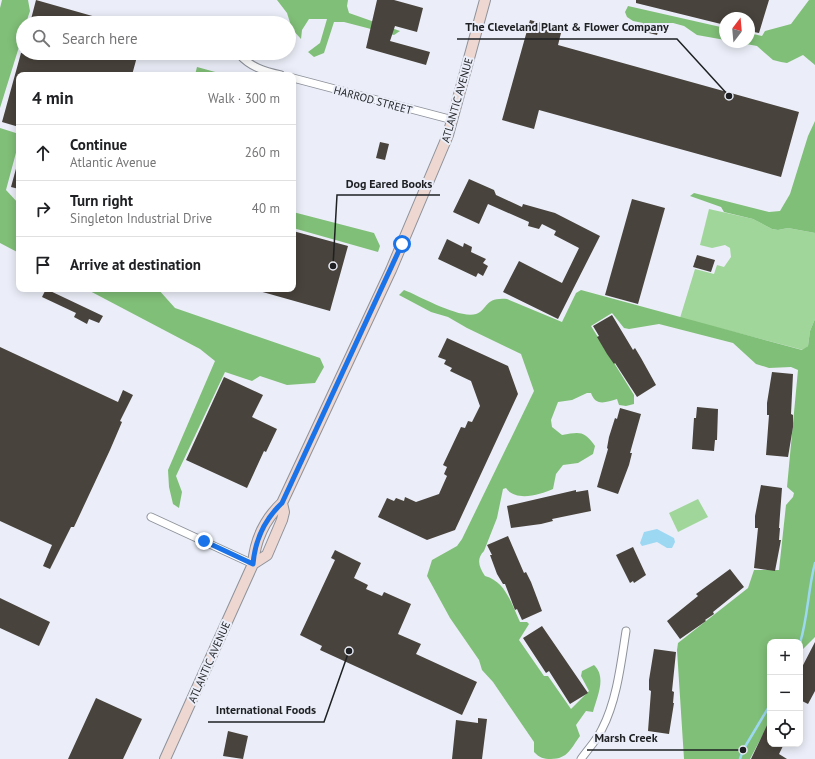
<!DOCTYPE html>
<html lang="en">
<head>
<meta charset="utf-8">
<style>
	body { margin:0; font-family:"PT Sans",sans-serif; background:#f6f6f6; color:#202124 }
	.controls { position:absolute; right:12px; bottom:12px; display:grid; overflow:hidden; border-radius:8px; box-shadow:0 2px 10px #0003 }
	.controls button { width:36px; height:36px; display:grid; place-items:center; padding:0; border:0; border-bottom:1px solid #e0e0e0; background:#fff; color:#202124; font:20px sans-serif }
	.compass { position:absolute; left:719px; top:12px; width:36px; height:36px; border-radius:50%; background:#fff; box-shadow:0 2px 10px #0003; rotate:16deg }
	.stop { position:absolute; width:12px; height:12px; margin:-9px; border:3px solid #1a73e8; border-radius:50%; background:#fff }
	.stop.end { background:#1a73e8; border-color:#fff; box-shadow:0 1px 4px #0008 }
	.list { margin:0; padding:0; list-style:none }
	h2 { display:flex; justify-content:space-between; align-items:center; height:52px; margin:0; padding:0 16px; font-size:17px }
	h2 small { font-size:13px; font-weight:400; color:#757577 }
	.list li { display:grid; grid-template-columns:26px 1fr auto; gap:12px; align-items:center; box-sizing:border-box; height:56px; padding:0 16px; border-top:1px solid #e0e0e0 }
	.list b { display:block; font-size:15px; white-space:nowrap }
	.list p { margin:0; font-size:13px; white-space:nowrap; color:#757577 }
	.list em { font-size:13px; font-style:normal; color:#757577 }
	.icon { flex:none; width:22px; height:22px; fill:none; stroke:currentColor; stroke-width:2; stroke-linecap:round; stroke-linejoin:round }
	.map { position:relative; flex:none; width:815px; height:759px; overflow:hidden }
	.search { position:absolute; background:#fff; box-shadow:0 2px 10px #0003; left:16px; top:16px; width:280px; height:44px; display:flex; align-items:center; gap:10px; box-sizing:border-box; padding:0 14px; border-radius:22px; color:#757577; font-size:15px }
	.panel { position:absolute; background:#fff; box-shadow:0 2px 10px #0003; left:16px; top:72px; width:280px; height:220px; border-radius:8px }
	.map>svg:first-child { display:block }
</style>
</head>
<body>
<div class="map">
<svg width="815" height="759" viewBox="0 0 815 759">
	<rect width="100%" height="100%" fill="#ebeef8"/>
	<path fill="#a0d699" d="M709 209 753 219 772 229 778 230 788 228 815 233V319L810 331 808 346 803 350 680 318 695 269 714 274 717 265 724 267 731 257 730 248 725 245 712 248 700 245Z
		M698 499 708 517 678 532 669 513Z"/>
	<path fill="#80bf78" d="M2 0H28L30 11 26 23H23V34L0 108V8Z
		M277 0H348L347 6 349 13 400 31 394 35 344 22H334L324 53 314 57 308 52 320 43 327 19H309L302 30 301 39 292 29 287 13Z
		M809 0H815V65L803 55 787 63 781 62 773 60 757 46 735 42H749V33L762 36 765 31 791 24Z
		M628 6 725 28V40L697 35 684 26 673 23H643L633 21 627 17 625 12Z
		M197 67 219 73 220 75H195Z
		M815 121V233L788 228 778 230 772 229 753 219 724 212 721 207 690 196 694 193 769 212 780 211 790 194 808 136Z
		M0 128 19 134V149H17L6 190 19 204V253L0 243Z
		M293 212 374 233 380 246 378 252 293 228Z
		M86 289H158L175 308 320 358 324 367 315 383 287 385 260 376 252 381 225 372 176 476 182 492 179 508 173 504 169 487 168 470 215 361 200 349Z
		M404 290C420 296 459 319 476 314 488 310 484 297 507 299L562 322 576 293 581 290 802 350 808 346 810 331 815 319V637L803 649 800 660V642H770V721L750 759H684L677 650 678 643 748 588 754 570H779L786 505 793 497 794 493 787 487 798 370 791 367 769 368 756 364 733 343 659 324 629 329 624 328 612 313 591 326 634 395V404L626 406 619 405 617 399C606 402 596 407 591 393H587L572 400 558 402 551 420 552 427 562 435C579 432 584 430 595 446L593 454 578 463 563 465 556 474 553 489C540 495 515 502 506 488L503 489 497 518 484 551C476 559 479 567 485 576 506 582 511 603 520 622H527L529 624 519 640 544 676H548L571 709 589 691 581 676 582 671 594 665C607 677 597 697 593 712L586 711 576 725 580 736C571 748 568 759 551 759 543 759 540 758 534 752V742L493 682 482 670 479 660 450 618 427 576 432 560 457 546 462 539 534 391 521 354 467 328 448 317 431 312 399 295Z"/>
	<path fill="#9dd8f3" d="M657 529 674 538 675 542 672 548H667L657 542 642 546 640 543 644 532Z"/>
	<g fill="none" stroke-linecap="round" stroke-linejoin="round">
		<path stroke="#9dd8f3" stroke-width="2.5" d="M800 643C808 617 808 589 815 563
			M740 759 743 750 770 705"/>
	</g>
	<path fill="#48433c" d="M36 0 110 21V23H30Z
		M377 0H394L423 8 417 32 395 26 390 41 430 52 426 65 366 48Z
		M636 0H769L759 33 749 31V18H725V25L636 3Z
		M530 20 562 29 558 45 799 112 781 177 539 110 534 129 502 120Z
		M643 23 659 28 657 35 641 31Z
		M21 53H138L132 75H19V127L2 122Z
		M380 142 389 144 385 160 376 158Z
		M17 165 19 166V189L11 187Z
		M469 179 494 190 496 195 522 207 523 204 555 213 600 236 558 319 503 292 519 261 562 283 579 248 554 235 556 231 542 224 539 229 528 226 529 222 488 204 479 224 453 212Z
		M632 199 665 208 638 304 605 295Z
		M293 231 348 246 330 311 259 291 260 289H293Z
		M447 239 463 247 464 243 472 247 471 252 486 259 483 263 488 266 483 276 478 273 476 277 438 259Z
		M697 255 715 260 711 272 693 267Z
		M46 289 103 316 99 323 89 319 87 324 74 317 76 313 42 297Z
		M612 315 633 350 635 348 641 358 656 385 637 397 615 363 614 364 607 354 597 337 599 336 593 326Z
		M447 338 508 366 518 394 455 530 427 540 378 517 387 498 394 501 396 498 404 501 405 497 416 502 439 494 447 476 444 474 447 467 443 465 461 427 465 428 468 421 472 422 480 406 471 381 450 371 452 368 444 364 446 360 438 357Z
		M0 347 118 402 123 390 133 395 120 421 122 422 110 450 74 527H71L50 569 43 566 52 545 0 521Z
		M772 372 793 374 791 414 793 415V427L788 457 766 455 769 415H767V403Z
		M224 377 263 395 252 417 277 429 266 452 264 451 247 488 186 460Z
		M697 407 718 409 717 440H715L714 451 692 449 694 418H696Z
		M620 408 641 414 630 453H632L629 465 618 494 597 487 608 449 607 448 609 437 615 418 617 419Z
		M761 485 782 488 779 528H780L779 540H781L775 571 754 568 758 528H755V516Z
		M576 490V492L588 490 591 511 552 519 553 521 541 524 511 528 507 506Z
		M508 536 524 573 526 572 531 582 542 611 522 620 517 609 515 610 505 584H503L497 574 490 555H492L487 545Z
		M633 547 646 575 634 583 633 581 630 583 616 555Z
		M335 550 361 563 354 578 368 585 366 589 382 596 384 592 411 604 398 634 421 644 416 654 477 682 462 715 320 650 322 646 300 635 335 560 331 558Z
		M730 569 744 587 713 612 714 614 705 620 706 621 680 639 667 621 698 596 696 594Z
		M0 598 50 622 39 646 0 628Z
		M542 626 588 693 570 704 549 671 546 673 523 638Z
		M815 642V691L808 704 800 700V671Z
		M654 649 676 652 672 691 674 692 673 703H674L669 734 648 731 651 691 649 690V680Z
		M96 698 142 719 123 759H68Z
		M478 718 487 719 482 759H452L456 720 478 723Z
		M770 719V744H784L779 754 787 759H751Z
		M228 731 248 736 243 759 223 756Z"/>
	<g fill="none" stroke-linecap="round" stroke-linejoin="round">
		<g stroke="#8e929b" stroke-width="9">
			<path id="street" d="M239 54C250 67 264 71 281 75
				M293 78 453 120
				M151 517 253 564
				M581 759C588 749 597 740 602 729 617 700 621 663 626 631"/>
		</g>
		<g stroke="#8e929b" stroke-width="12">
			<path id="secondary" d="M253 564 267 555 282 520 284 512 282 503
				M165 759 253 564C255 541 265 519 282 503L391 270 448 135 485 0"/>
		</g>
		<use href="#street" stroke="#fff" stroke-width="7"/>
		<use href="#secondary" stroke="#edd7d0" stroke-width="10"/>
	</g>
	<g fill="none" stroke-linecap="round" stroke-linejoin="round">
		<path stroke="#1a73e8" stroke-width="5" d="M204 541 253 564C255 541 265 519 282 503L402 244"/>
	</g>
	<g text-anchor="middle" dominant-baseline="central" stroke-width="4" stroke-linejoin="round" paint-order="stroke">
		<g font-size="11" fill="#1e2023" stroke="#ebeef8">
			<text transform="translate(373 100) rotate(15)">HARROD STREET</text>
			<text transform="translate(457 100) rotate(-74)">ATLANTIC AVENUE</text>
			<text transform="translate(209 662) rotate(-66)">ATLANTIC AVENUE</text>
		</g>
	</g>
	<path fill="none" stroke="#1e2023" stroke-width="1.5" d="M729 96L677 39H457M333 266L337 195H440M349 651L324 722H208M743 750L666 750H587"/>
	<g fill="#1e2023" stroke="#ebeef8" stroke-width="1.5">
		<circle cx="729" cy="96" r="4"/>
		<circle cx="333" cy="266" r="4"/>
		<circle cx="349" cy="651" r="4"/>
		<circle cx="743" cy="750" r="4"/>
	</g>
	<g font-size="12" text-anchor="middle" font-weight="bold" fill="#1e2023" stroke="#ebeef8" stroke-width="4" stroke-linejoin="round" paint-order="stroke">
		<text x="567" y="31">The Cleveland Plant &amp; Flower Company</text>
		<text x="389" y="188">Dog Eared Books</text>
		<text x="266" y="714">International Foods</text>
		<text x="626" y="742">Marsh Creek</text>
	</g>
</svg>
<div class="controls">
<button>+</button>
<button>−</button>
<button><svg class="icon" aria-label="locate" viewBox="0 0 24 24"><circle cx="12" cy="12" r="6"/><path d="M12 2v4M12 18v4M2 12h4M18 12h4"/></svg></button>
</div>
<svg class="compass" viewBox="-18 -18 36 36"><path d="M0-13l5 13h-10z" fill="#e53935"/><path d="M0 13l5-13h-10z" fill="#757577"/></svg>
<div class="stop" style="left:402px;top:244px"></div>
<div class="stop end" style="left:204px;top:541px"></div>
<div class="search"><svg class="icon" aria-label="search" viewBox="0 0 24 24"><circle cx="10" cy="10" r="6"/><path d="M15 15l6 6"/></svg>Search here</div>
<section class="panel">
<h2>4 min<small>Walk · 300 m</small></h2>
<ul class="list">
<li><svg class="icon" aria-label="ahead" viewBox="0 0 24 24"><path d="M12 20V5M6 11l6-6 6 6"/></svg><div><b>Continue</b><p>Atlantic Avenue</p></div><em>260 m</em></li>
<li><svg class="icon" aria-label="right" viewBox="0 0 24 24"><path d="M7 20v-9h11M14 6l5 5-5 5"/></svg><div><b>Turn right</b><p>Singleton Industrial Drive</p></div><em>40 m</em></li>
<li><svg class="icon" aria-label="arrive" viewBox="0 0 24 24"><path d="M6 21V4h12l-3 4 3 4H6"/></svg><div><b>Arrive at destination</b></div></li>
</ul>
</section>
</div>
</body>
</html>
